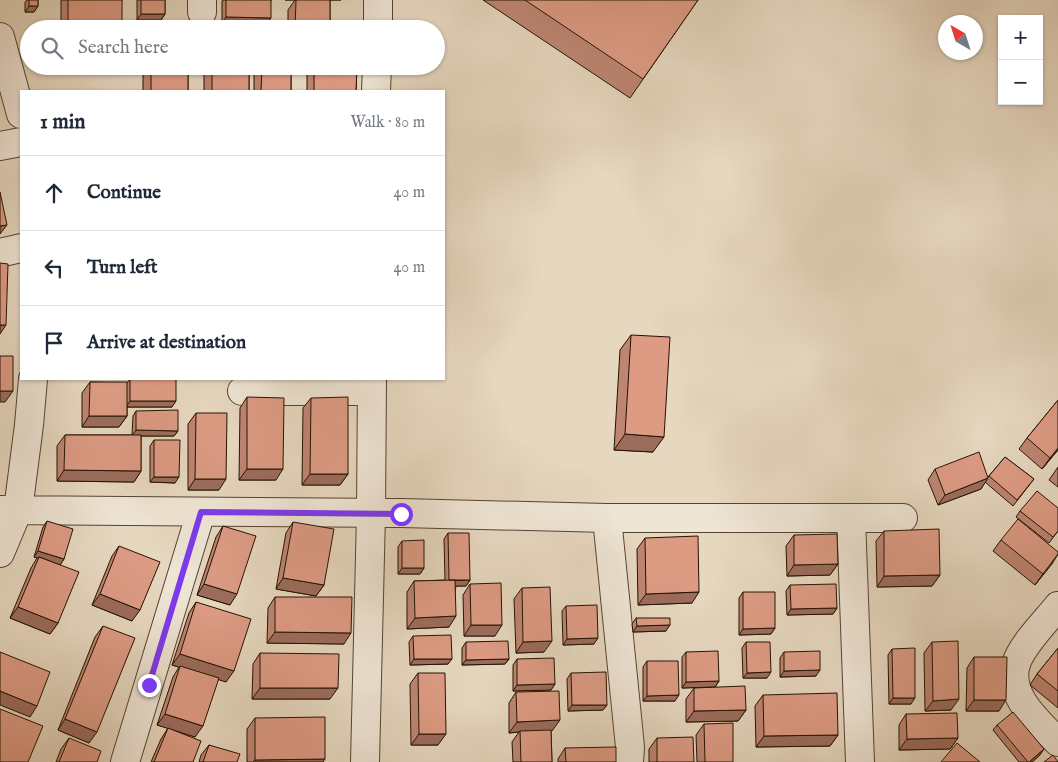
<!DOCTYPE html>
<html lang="en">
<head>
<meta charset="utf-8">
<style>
	body { margin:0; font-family:"IM FELL English",serif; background:#f2f2f3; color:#1f2937 }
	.controls { position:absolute; right:15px; top:15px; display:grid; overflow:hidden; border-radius:0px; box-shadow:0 1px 4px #0004 }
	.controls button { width:45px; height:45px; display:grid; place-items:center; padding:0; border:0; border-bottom:1px solid #e0e1e3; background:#fff; color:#1f2937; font:25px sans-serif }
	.compass { position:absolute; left:938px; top:15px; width:45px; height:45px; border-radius:50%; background:#fff; box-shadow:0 1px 4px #0004; rotate:321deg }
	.stop { position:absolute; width:15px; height:15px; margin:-11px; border:4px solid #7c3aed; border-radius:50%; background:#fff }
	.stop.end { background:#7c3aed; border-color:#fff; box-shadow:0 1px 5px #0008 }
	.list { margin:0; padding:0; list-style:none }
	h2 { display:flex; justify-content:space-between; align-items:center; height:65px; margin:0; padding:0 20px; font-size:21px }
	h2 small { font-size:16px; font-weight:400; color:#747a83 }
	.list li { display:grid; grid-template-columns:32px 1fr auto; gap:15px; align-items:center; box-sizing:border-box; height:75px; padding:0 20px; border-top:1px solid #e0e1e3 }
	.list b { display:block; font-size:19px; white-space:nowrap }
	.list em { font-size:16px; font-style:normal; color:#747a83 }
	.icon { flex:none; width:28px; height:28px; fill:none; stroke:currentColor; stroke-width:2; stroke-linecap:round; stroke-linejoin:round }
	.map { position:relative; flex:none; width:1058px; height:762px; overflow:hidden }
	.search { position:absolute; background:#fff; box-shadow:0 1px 4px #0004; left:20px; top:20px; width:425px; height:55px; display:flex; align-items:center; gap:12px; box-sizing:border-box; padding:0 18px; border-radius:28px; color:#747a83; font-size:19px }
	.panel { position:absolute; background:#fff; box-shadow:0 1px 4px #0004; left:20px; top:90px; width:425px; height:290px; border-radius:0px }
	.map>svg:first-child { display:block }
</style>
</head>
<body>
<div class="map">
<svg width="1058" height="762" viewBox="0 0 1058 762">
	<rect width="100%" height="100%" fill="#e6d7bf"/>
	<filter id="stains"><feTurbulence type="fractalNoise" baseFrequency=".004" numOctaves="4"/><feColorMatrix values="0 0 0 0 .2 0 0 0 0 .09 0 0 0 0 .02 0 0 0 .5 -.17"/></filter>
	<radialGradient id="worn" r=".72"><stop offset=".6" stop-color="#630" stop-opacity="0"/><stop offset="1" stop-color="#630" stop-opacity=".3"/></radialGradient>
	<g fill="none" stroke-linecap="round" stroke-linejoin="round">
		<g stroke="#554330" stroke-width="30">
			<path id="minor" d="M202 12V0
				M378 29V0
				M0 37 21 114
				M376 91 377 66
				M0 146 21 142
				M0 253 21 248
				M242 391H372
				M0 510 401 513 607 518H903
				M607 518 630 747 629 762
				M851 518 860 762
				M0 553 18 510 29 425 33 379
				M1058 606C1046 621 1024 643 1017 661 1004 693 1038 722 1058 742
				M125 762 201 512
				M365 762 371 514 372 379"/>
		</g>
		<use href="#minor" stroke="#efe5d5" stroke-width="28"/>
	</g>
	<path fill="#be8572" stroke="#251200" d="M27 0H38V6L34 12H25V2Z
		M61 0H122L117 29H61Z
		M137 0H165V14L161 20H137Z
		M223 0H271L267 23H222V1Z
		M285 0H341H330V29H288V10L295 0Z
		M483 0H698L630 98Z
		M149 66H188V91H143V74Z
		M207 66H249V91H204V70Z
		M255 66H291V91H254V68Z
		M309 66H357L356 91H307V69Z
		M631 335 653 452 614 450 620 350Z
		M130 379 172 407H127V416L119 427H82V393L90 382 127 383Z
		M247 397 276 480H239L240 408Z
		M311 398 348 474 340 485H302L303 408Z
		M1058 400V450L1042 469 1019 449 1027 438Z
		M136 411 178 431 174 436H141V471L134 482 57 481V446L65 435H132L133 416Z
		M196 413 219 490H188V424Z
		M154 440 175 483 150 482V446Z
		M1005 457 1034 479 1013 506 985 482 981 489 938 505 928 480 935 469 988 477Z
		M1058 467V487L1049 480Z
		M1020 511 1058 531 1049 543 1016 517Z
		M47 521 64 559 60 565 58 623 50 634 10 618 31 568 37 558 34 557 43 527Z
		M293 522 324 585 316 596 276 589 286 533Z
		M223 526 230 605 197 595 216 537Z
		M884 531 940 575 932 586 877 587 876 541Z
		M448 533 470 580 466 586H456L449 627 407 629V592L414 581 445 580 444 539Z
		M794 535 838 564 830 575 787 576 786 546Z
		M645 538 692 603 638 605 637 549Z
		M1001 540 1058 554 1035 585 993 551Z
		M402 541 424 568 420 574H398V547Z
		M119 546 132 621 92 605 112 556Z
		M470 584 495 636H464L463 595Z
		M790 585 837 608 833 614 787 615 786 591Z
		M522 588 544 652 516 653 514 599Z
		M743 592 775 628 771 634 739 635V598Z
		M275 597 344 644 267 643 268 608Z
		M196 602 226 682 218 679 195 737 175 730 193 762H151L161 739 168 728 157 725 173 677 179 667 172 665 189 613Z
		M566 606 594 644 563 645 562 611Z
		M636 618 666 631 633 632 632 624Z
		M103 626 89 743 58 730 95 637Z
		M413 636 448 664 410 665 409 642Z
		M466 642 509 659 505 664 462 665V648Z
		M746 642 767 678H743L742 648Z
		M932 642 951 710 925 711 924 653Z
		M1058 648V708L1030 685 1037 674Z
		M892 649 911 704H889L888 655Z
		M686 652 719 681 715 687 682 688V657Z
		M784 652 816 676 780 677V658Z
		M260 653 330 699H252L253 664Z
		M974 657 999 711H966L967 668Z
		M517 659 555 684 551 690 513 691V665Z
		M647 661 675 701H643V667Z
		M418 673 438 745H411L410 684Z
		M571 673 607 705 603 710 568 711 567 679Z
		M694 688 746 710 738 721 686 722V699Z
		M516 692 552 731H551L552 762H513L512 742 519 732 509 733V703Z
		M763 695 838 735 830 746 756 747 755 706Z
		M906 714 958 738 950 749 899 750V725Z
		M255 718 323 762H247V729Z
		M704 724 733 762H697L696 735Z
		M997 725 1040 755 1032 762H1019L993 730Z
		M69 738 97 762H56L61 749Z
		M657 738 694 762H649V749Z
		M209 745 237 762H199L201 755Z
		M565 748 616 762H558V759Z"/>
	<path fill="#9b6c5c" stroke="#251200" d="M29 6H38L34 12H25Z
		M141 14H165L161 20H137Z
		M226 17 271 18 267 23H222Z
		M68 22H122L117 29H63Z
		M7 225 0 234V226Z
		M0 325H6L0 334Z
		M0 391H13L5 402H0Z
		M130 401H176L172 407H126Z
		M89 416H127L119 427H82Z
		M136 430 178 431 174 436H132Z
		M625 434 664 437 653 452 614 450Z
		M1058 448V450L1042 469 1050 458Z
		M247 469H283L276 480H239Z
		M64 470 141 471 134 482 57 481Z
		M310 474H348L340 485H302Z
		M154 477H179L175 483 150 482Z
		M988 478 981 489 938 505 945 495Z
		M195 479H226L219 490H188Z
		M38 551 64 559 60 565 39 557 37 558 34 557Z
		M1058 554 1052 564 1035 585 1043 574Z
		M838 564 830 575 787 576 794 565Z
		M402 568H424L420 574H398Z
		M940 575 932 586 877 587 884 576Z
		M283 578 324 585 316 596 276 589Z
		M470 580 466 586H445L449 581Z
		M204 584 237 594 230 605 197 595Z
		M699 592 692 603 638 605 646 594Z
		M100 594 140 610 132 621 92 605Z
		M18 607 58 623 50 634 10 618Z
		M837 608 833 614 787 615 791 609Z
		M456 616 449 627 407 629 415 618Z
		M471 625H502L495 636H464Z
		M670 625 666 631 633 632 637 626Z
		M775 628 771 634 739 635 743 629Z
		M275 632 351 633 344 644 267 643Z
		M598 638 594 644 563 645 567 639Z
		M552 641 544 652 516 653 523 642Z
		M180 654 234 671 226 682 172 665Z
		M414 659H452L448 664 410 665Z
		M509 659 505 664 462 665 466 660Z
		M820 670 816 676 780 677 784 671Z
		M771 672 767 678H743L747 673Z
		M719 681 715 687 682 688 686 682Z
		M555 684 551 690 513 691 517 685Z
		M260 688H338L330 699H252Z
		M0 691 37 706 30 717 0 705Z
		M679 695 675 701H643L647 696Z
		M893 698H915L911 704H889Z
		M959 699 951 710 925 711 933 701Z
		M974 700H1006L999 711H966Z
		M572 705H607L603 710 568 711Z
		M746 710 738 721 686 722 694 711Z
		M165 714 203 726 195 737 157 725Z
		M65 719 97 732 89 743 58 730Z
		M560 720 552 731 520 732V731L519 732 509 733 517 722Z
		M419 734H446L438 745H411Z
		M838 735 830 746 756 747 764 736Z
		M958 738 950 749 899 750 907 739Z
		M1044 749 1040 755 1032 762H1029Z
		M325 759 323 762H253L255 760Z"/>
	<path fill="#dd9b84" stroke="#251200" d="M29 0H38V6H29Z
		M68 0H122V22H68Z
		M141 0H165V14H141Z
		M226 0H271V18L226 17Z
		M296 0H330V29H295Z
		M525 0H698L643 79Z
		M141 27H185V29H141Z
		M151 66H188V91H151Z
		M212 66H249V91H212Z
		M262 66H291V91H261Z
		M314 66H357L356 91H314Z
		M0 192 7 225 0 226Z
		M0 263 8 264 6 325H0Z
		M631 335 670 337 664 437 625 434Z
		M0 356H13V391H0Z
		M130 379H176V401H130Z
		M90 382H127V416H89Z
		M247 397 284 398 283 469H247Z
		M348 397V474H310L311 398Z
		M1058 400V448L1050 458 1027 438Z
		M178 410V431L136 430V411Z
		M196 413H227L226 479H195Z
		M65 435H141V471L64 470Z
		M154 440H180L179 477H154Z
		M979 452 988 478 945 495 935 469Z
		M1005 457 1034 479 1017 500 989 476Z
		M1037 491 1058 508V531L1053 537 1020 511Z
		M1018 519 1058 552V554L1043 574 1001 540Z
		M47 521 73 529 64 559 38 551Z
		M293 522 334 529 324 585 283 578Z
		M223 526 256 536 237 594 204 584Z
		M939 529 940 575 884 576V531Z
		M448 533H469L470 580H449Z
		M837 534 838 564 794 565V535Z
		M698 536 699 592 646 594 645 538Z
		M424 540V568H402V541Z
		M119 546 160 562 140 610 100 594Z
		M39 557 79 572 58 623 18 607Z
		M455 580 456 616 415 618 414 581Z
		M501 583 502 625H471L470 584Z
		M836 584 837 608 791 609 790 585Z
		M550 587 552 641 523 642 522 588Z
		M743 592H775V628L743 629Z
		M275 597H352L351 633 275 632Z
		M196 602 251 619 234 671 180 654Z
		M597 605 598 638 567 639 566 606Z
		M636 618H670V625L637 626Z
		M103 626 135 638 97 732 65 719Z
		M451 635 452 659H414L413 636Z
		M508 641 509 659 466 660V642Z
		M958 641 959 699 933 701 932 642Z
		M746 642H770L771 672 747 673Z
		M915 648V698H893L892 649Z
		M1058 648V691L1037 674Z
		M718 651 719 681 686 682V652Z
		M820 651V670L784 671V652Z
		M0 652 50 672 37 706 0 691Z
		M260 653 339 654 338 688H260Z
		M974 657H1007L1006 700H974Z
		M554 658 555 684 517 685V659Z
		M647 661H678L679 695 647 696Z
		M180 666 219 678 203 726 165 714Z
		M606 672 607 705H572L571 673Z
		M418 673H445L446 734H419Z
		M745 686 746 710 694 711V688Z
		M559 691 560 720 517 722 516 692Z
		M837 693 838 735 764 736 763 695Z
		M0 709 43 726 28 762H0Z
		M1013 712 1044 749 1029 762H1028L997 725Z
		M957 713 958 738 907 739 906 714Z
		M325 717V759L255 760V718Z
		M733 723V762H705L704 724Z
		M168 728 201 741 193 762H154Z
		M551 730 552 762H521L520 731Z
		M693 737 694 762H657V738Z
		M69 738 101 751 97 762H59Z
		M957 743 980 762H941Z
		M209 745 240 754 237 762H203Z
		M616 747V762H566L565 748Z
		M1053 755 1058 762H1044Z"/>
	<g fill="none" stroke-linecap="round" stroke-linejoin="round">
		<path stroke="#7c3aed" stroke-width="6" d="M149 685 201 512 401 514"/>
	</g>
	<rect width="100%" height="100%" filter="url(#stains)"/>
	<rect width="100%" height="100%" fill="url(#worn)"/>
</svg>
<div class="controls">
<button>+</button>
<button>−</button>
</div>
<svg class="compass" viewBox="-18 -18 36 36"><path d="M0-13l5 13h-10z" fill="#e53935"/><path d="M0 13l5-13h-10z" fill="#747a83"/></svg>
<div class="stop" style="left:401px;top:514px"></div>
<div class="stop end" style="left:149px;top:685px"></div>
<div class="search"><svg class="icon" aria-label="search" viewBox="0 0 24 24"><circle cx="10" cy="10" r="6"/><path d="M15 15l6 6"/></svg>Search here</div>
<section class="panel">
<h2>1 min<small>Walk · 80 m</small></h2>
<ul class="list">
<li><svg class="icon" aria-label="ahead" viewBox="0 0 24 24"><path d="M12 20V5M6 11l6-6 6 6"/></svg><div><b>Continue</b></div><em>40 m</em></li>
<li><svg class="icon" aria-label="left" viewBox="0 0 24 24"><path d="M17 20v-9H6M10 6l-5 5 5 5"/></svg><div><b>Turn left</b></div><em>40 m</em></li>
<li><svg class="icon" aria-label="arrive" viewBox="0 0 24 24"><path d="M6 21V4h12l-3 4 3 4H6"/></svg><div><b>Arrive at destination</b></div></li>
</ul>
</section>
</div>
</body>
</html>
